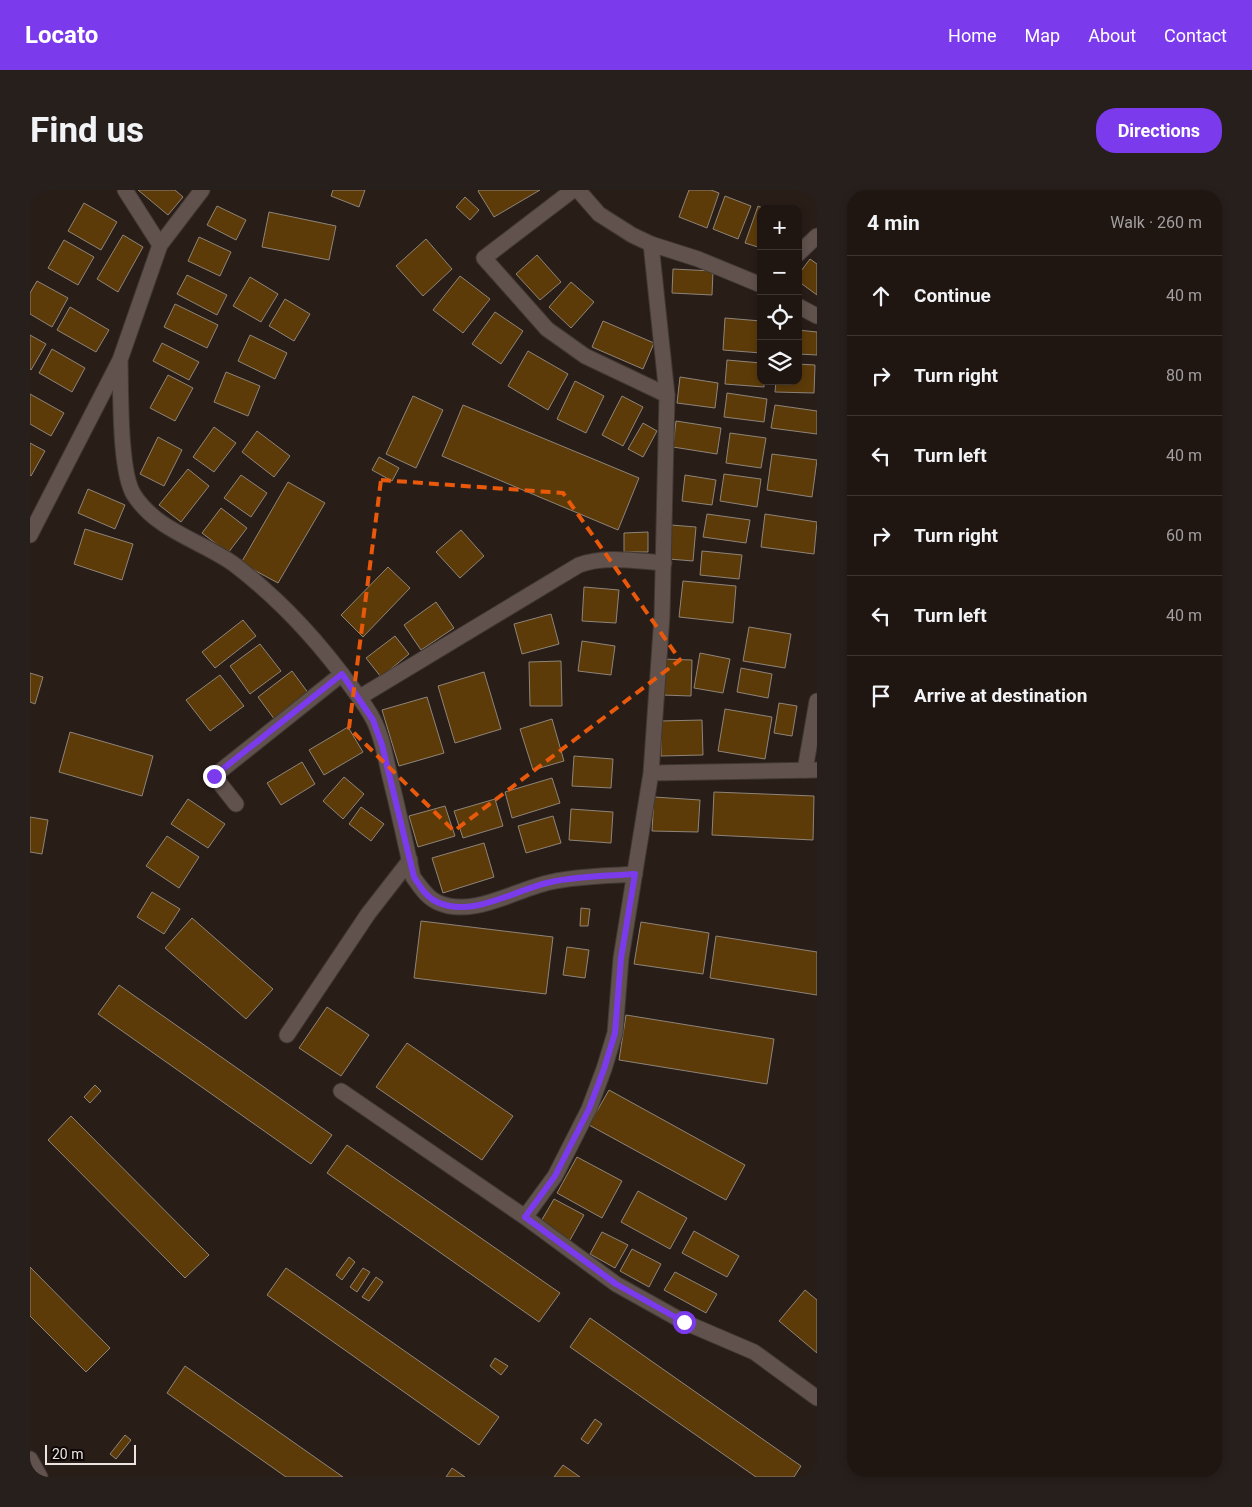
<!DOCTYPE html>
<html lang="en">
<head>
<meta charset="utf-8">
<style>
	body { margin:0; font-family:Roboto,sans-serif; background:#271f1b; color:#f1f3f6 }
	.controls { position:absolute; right:15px; top:15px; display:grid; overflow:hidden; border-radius:10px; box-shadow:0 2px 8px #0003 }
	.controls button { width:45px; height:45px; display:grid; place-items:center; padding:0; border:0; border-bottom:1px solid #3c3532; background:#1f1612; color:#f1f3f6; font:25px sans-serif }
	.scale { position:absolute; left:15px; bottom:12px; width:91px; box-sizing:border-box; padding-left:5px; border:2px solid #ece4e0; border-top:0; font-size:14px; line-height:18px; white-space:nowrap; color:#ece4e0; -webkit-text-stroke:4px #0d0807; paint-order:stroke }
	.stop { position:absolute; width:15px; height:15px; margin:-11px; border:4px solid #7c3aed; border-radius:50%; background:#fff }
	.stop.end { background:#7c3aed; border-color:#fff; box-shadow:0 1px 5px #0008 }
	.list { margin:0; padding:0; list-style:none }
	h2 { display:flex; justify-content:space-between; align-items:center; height:65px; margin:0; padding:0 20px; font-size:21px }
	h2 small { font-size:16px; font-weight:400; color:#a19f9f }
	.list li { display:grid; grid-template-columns:32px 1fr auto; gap:15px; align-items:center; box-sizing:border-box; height:80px; padding:0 20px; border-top:1px solid #3c3532 }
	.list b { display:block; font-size:19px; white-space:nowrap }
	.list em { font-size:16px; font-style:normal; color:#a19f9f }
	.icon { flex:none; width:28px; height:28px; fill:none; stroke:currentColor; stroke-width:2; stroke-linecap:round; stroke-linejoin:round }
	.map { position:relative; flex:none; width:787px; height:1287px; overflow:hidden; border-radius:20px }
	header { display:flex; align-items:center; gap:30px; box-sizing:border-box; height:70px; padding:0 25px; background:#7c3aed; color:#fff }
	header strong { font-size:24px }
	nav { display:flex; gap:28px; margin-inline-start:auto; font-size:18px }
	.intro { display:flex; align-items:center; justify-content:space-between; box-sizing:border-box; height:120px; padding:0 30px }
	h1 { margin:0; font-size:35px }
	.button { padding:12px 22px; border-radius:20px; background:#7c3aed; color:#fff; font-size:18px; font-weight:700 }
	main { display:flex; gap:30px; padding:0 30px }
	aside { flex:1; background:#1f1612; border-radius:20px; box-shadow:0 2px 8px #0003 }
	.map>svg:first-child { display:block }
</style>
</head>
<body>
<header>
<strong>Locato</strong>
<nav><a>Home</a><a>Map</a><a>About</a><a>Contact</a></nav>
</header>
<div class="intro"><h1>Find us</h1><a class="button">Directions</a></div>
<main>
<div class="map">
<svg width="787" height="1287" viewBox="0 0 787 1287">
	<rect width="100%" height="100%" fill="#291d18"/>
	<path fill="#5c3b09" stroke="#8e8479" d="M108 0H145L153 7 138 25Z
		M303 0H335L329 17 301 6Z
		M449 0H510L464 27 448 1Z
		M659 0H681L689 3 677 38 649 27Z
		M695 6 721 16 708 49 683 39Z
		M435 7 449 20 440 30 426 17Z
		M54 13 87 32 71 60 38 41Z
		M187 16 216 30 206 50 177 35Z
		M728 16 735 19H731V58L715 53Z
		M239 22 306 36 299 70 232 57Z
		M93 45 113 57 88 102 67 89Z
		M169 47 201 62 190 86 158 71Z
		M396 49 422 79 393 106 366 76Z
		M34 50 64 67 48 95 18 78Z
		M507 65 531 92 510 110 486 84Z
		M780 69 787 74V105L768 91V85Z
		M643 79 683 81 682 105 642 103Z
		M157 85 197 105 187 125 147 104Z
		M430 86 460 109 433 143 403 120Z
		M220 87 248 104 231 132 203 116Z
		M7 91 38 108 22 137 0 124V103Z
		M541 92 564 112 541 138 519 117Z
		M255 109 280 124 264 151 239 136Z
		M145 114 188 135 177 158 134 137Z
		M40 117 79 140 66 162 27 140Z
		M465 122 493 141 471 174 442 154Z
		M695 128 731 131V163L693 160Z
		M573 131 624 153 613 179 562 157Z
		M768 140 787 142V165L768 164Z
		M0 145 16 154 1 180 0 179Z
		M220 145 257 163 245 189 208 171Z
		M132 153 169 172 159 190 123 171Z
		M22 159 55 178 42 202 9 183Z
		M498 161 538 184 518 220 478 196Z
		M697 170 731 173V191H734V197L695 194Z
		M768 174 785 175 784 203 745 202 746 191H768Z
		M196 182 230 196 218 226 184 212Z
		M138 185 163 198 145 231 120 218Z
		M650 187 688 193 685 218 647 213Z
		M545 191 574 206 556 243 527 229Z
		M697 203 737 209 734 232 694 227Z
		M0 204 34 223 21 246 0 234Z
		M383 206 413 220 386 278 356 264Z
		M592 206 613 217 593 256 572 245Z
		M433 215 609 288 588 340 412 266Z
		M745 215 787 221V244L741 238Z
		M646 231 691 238 687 264 643 257Z
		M613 233 627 241 613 267 598 259Z
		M184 237 206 253 184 282 163 267Z
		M227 241 260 266 244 287 212 262Z
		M700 243 736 248 731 278 696 273Z
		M128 247 152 260 134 296 110 284Z
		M0 253 15 261 1 286 0 285Z
		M742 264 787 270 782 307 737 300Z
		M349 267 369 278 362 291 342 280Z
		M158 279 179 296 151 332 129 315Z
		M694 284 731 289 727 317 690 311Z
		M211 285 237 303 221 327 194 308Z
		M655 285 686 290 682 315 652 311Z
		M258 292 295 313 248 393 211 373Z
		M58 299 95 315 85 339 48 323Z
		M191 318 217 338 198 363 172 343Z
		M677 324 720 330 716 353 673 347Z
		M735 324 787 332 784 364 731 357Z
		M641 335 666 337 663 371 639 369Z
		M55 339 103 354 92 390 44 374Z
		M431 340 454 366 430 388 406 362Z
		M618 342V362H594V343Z
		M672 361 712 365 709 389 670 385Z
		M358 377 380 398 333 447 311 425Z
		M653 391 706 396 703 433 649 427Z
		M554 397 589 400 586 433 552 431Z
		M406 412 424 438 391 460 374 435Z
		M521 424 529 454 492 464 484 434Z
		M213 430 226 446 185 478 172 462Z
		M719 437 761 444 755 478 713 471Z
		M365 446 379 464 351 487 336 468Z
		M552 451 585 456 581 485 548 481Z
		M230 454 251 481 220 504 200 476Z
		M670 463 700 469 693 503 664 498Z
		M632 469 662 470 661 506 632 505Z
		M531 471 532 516H500L499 472Z
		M711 478 742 484 738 508 707 502Z
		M262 481 279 504 245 530 228 507Z
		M454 482 471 539 425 553 408 496Z
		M0 483 13 487 5 514 0 512Z
		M190 485 214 516 180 541 156 510Z
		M397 507 414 563 369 576 352 520Z
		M749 513 767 516 762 546 744 543Z
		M695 519 742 527 735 569 688 561Z
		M522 529 534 571 503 580 490 539Z
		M672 530 673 565 631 566V531Z
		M318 537 333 562 294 585 279 560Z
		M40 542 123 566 112 606 29 582Z
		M544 566 583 569 581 598 542 596Z
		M272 572 285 594 251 615 237 593Z
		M314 587 334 604 313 629 293 611Z
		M522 588 530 613 482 628 475 602Z
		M684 602 784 606 783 650 682 645Z
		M624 607 670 610 668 642 622 641Z
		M158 609 195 634 178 658 141 634Z
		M465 609 473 636 433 648 424 621Z
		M415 616 425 646 388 657 379 626Z
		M331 617 354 634 341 651 319 634Z
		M541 619 583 622 581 653 539 650Z
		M523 626 531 653 496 663 488 636Z
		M0 627 18 630 12 664 0 662Z
		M137 646 169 667 149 698 116 676Z
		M454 653 464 687 413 703 402 668Z
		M122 702 150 719 134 744 107 727Z
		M551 718 560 719 558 736H550Z
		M162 728 243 799 216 829 135 758Z
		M391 731 523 747 516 804 384 788Z
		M611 732 679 743 673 784 604 774Z
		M686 746 787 762V805L680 788Z
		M537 757 559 760 555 788 533 785Z
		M89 795 302 945 281 974 68 824Z
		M297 817 339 845 311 886 269 858Z
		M596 825 744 849 737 894 589 870Z
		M377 853 483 926 452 970 346 897Z
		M65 895 71 901 60 913 54 907Z
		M579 900 715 975 696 1010 559 935Z
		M41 926 179 1065 155 1088 18 950Z
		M317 955 530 1103 509 1132 297 983Z
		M547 967 592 991 572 1028 527 1003Z
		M608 1001 657 1028 640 1059 591 1032Z
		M524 1009 554 1025 540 1050 510 1033Z
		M664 1041 709 1066 697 1087 652 1063Z
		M572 1042 598 1055 585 1078 560 1064Z
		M602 1059 631 1074 619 1097 590 1081Z
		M319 1067 325 1072 312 1090 306 1085Z
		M0 1077 80 1158 56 1182 0 1126Z
		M256 1078 469 1227 449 1255 237 1105Z
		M333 1078 340 1082 327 1102 320 1097Z
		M645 1082 687 1104 676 1123 634 1100Z
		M346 1087 353 1092 339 1111 332 1107Z
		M775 1100 787 1110V1163L749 1131Z
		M560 1128 771 1276 764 1287H726L540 1157Z
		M465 1168 478 1176 471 1185 460 1176Z
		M155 1176 313 1287H256L137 1203Z
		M565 1229 572 1234 558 1254 551 1249Z
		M95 1245 101 1250 86 1269 80 1264Z
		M533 1275 550 1287H524Z
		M422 1278 435 1287H416Z"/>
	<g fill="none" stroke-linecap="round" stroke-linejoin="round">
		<g stroke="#413834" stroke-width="17">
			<path id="lane" d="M95 0 130 55
				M543 0 454 68 517 139 555 166 637 205
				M330 507 549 375C575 365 606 371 634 373
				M775 580 787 511
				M206 614 184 586 312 484
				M257 845 338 724 380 670"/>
		</g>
		<g stroke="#413834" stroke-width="17">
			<path id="street" d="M548 0 569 24 602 45 621 54 668 69 731 95
				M768 64 787 46
				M768 116 787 126
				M90 170C91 200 89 282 104 305 127 341 172 351 205 375 248 408 288 451 320 495 328 506 337 517 343 529 353 548 356 571 361 591 369 623 376 655 383 687 390 696 396 707 407 712 442 729 486 699 521 692 548 686 577 686 605 684
				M0 345 90 170 130 55 172 0
				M621 583 787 580
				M311 901 495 1027 586 1094 654 1132 724 1162 787 1208
				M495 1027 525 986 559 919 574 879 585 843 591 768 621 583 632 426 637 205 621 54"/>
		</g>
		<g stroke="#413834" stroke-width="17">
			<path id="secondary" d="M0 1269 10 1287"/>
		</g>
		<use href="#lane" stroke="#61524d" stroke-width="15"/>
		<use href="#street" stroke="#61524d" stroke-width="15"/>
		<use href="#secondary" stroke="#61524d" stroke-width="15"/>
	</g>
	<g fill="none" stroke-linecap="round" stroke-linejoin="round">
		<path stroke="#7c3aed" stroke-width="6" d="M184 586 312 484 343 530 352 555 384 687C390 696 396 707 407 712 442 729 486 699 521 692 548 686 577 686 605 684L591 768 585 843 574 879 559 919 525 986 495 1027 586 1094 654 1132"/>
	</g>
	<path fill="none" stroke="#e8590c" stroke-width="4" stroke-dasharray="10 6" stroke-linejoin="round" d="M351 290 533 303 650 470 424 641 319 538Z"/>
</svg>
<div class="controls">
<button>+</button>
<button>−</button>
<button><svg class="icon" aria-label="locate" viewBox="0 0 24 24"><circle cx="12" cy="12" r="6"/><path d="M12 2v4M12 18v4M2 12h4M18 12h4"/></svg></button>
<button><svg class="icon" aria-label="layers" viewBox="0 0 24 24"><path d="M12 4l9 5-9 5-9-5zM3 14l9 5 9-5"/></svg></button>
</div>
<div class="scale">20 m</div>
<div class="stop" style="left:654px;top:1132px"></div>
<div class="stop end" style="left:184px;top:586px"></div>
</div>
<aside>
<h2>4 min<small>Walk · 260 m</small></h2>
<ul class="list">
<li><svg class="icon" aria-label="ahead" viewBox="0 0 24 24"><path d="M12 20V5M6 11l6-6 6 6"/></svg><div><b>Continue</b></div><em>40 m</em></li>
<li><svg class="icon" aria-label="right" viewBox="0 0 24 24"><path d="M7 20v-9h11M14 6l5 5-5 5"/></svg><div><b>Turn right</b></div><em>80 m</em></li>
<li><svg class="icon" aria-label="left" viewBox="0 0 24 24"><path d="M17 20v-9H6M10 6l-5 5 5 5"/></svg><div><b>Turn left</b></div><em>40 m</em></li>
<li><svg class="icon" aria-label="right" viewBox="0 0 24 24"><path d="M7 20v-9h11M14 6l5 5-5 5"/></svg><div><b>Turn right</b></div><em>60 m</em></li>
<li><svg class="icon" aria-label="left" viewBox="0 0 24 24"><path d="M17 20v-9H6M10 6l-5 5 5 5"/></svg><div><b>Turn left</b></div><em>40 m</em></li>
<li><svg class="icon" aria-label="arrive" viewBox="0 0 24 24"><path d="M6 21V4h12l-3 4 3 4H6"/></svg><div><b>Arrive at destination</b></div></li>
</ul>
</aside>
</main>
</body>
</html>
